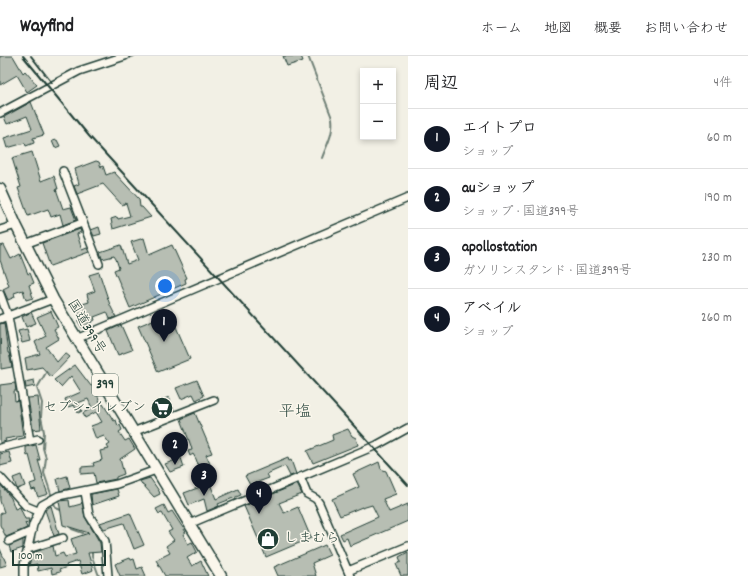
<!DOCTYPE html>
<html lang="ja">
<head>
<meta charset="utf-8">
<style>
	body { margin:0; font-family:Dekko,"Klee One",sans-serif; background:#f6f6f6; color:#202124 }
	.controls { position:absolute; right:12px; top:12px; display:grid; overflow:hidden; border-radius:0px; box-shadow:0 2px 6px #0003 }
	.controls button { width:36px; height:36px; display:grid; place-items:center; padding:0; border:0; border-bottom:1px solid #e0e0e0; background:#fff; color:#202124; font:20px sans-serif }
	.scale { position:absolute; left:12px; bottom:10px; width:94px; box-sizing:border-box; padding-left:4px; border:2px solid #1f3d34; border-top:0; font-size:11px; line-height:14px; white-space:nowrap; color:#1f3d34; -webkit-text-stroke:3px #fbf7ec; paint-order:stroke }
	.you { position:absolute; left:165px; top:230px; width:14px; height:14px; margin:-10px; border:3px solid #fff; border-radius:50%; background:#1a73e8; box-shadow:0 0 0 6px #1a73e833 }
	.badge { display:grid; place-items:center; width:26px; height:26px; border-radius:50%; background:#111827; color:#fff; font-size:13px; font-weight:700 }
	.pin { position:absolute; translate:-50% -33px; filter:drop-shadow(0 1px 2px #0008) }
	.pin::after { content:''; position:absolute; top:21px; width:14px; height:12px; background:inherit; clip-path:polygon(0 0,100% 0,50% 100%) }
	.list { margin:0; padding:0; list-style:none }
	h2 { display:flex; justify-content:space-between; align-items:center; height:52px; margin:0; padding:0 16px; font-size:17px }
	h2 small { font-size:13px; font-weight:400; color:#757577 }
	.list li { display:grid; grid-template-columns:26px 1fr auto; gap:12px; align-items:center; box-sizing:border-box; height:60px; padding:0 16px; border-top:1px solid #e0e0e0 }
	.list b { display:block; font-size:15px; white-space:nowrap }
	.list p { margin:0; font-size:13px; white-space:nowrap; color:#757577 }
	.list em { font-size:13px; font-style:normal; color:#757577 }
	.map { position:relative; flex:none; width:408px; height:520px; overflow:hidden }
	header { display:flex; align-items:center; gap:24px; box-sizing:border-box; height:56px; padding:0 20px; background:#fff; border-bottom:1px solid #e0e0e0 }
	header strong { font-size:19px }
	nav { display:flex; gap:22px; margin-inline-start:auto; font-size:14px }
	main { display:flex }
	aside { flex:1; background:#fff }
	.map>svg:first-child { display:block }
</style>
</head>
<body>
<header>
<strong>Wayfind</strong>
<nav><a>ホーム</a><a>地図</a><a>概要</a><a>お問い合わせ</a></nav>
</header>
<main>
<div class="map">
<svg width="408" height="520" viewBox="0 0 408 520">
	<rect width="100%" height="100%" fill="#f2f0e5"/>
	<filter id="ink" filterUnits="userSpaceOnUse"><feTurbulence type="fractalNoise" baseFrequency=".025" numOctaves="2"/><feDisplacementMap in="SourceGraphic" scale="8" xChannelSelector="R" yChannelSelector="G"/><feConvolveMatrix kernelMatrix="1 2 1 2 8 2 1 2 1" color-interpolation-filters="sRGB"/></filter>
	<g filter="url(#ink)">
		<g fill="none" stroke-linecap="round" stroke-linejoin="round">
			<path stroke="#6e7f75" stroke-width="2" d="M308 0 332 62C334 78 327 88 322 102
				M117 6 134 0
				M47 315 37 332 42 347 41 361 44 376 43 392 46 402 44 417 52 441
				M53 445 56 452 63 455
				M69 469 72 473 83 477 86 481
				M92 495V501L99 520"/>
		</g>
		<path fill="#b7beb3" stroke="#1f3d34" d="M0 0H13L23 17 25 15 37 29 27 36 17 19 0 29Z
			M283 0H301L303 5 287 10Z
			M31 46 44 79 33 82 34 87 26 90 25 87 7 92 4 82 32 73 27 60 7 68 4 61Z
			M57 84 60 90 55 92 52 85Z
			M32 96 41 125 54 120 58 133H56L63 153 71 151 76 164 63 169 60 158 51 161 48 153 28 160 18 132 21 131 12 102Z
			M96 105 99 106 101 111 103 110 106 119 114 116 139 143 140 151H142L151 161 113 173 111 163 117 161 118 163 130 160 126 147 122 149 103 128 77 138 74 130 79 128 75 113Z
			M99 171 101 178 94 180 91 174Z
			M80 173 81 176 77 178 82 194 87 192 89 196 50 210 42 187Z
			M144 182 149 199 172 189 187 222 185 223 186 227 130 252 114 214 119 212 116 203 114 200 102 203 100 196 121 189 127 208 138 204 131 186Z
			M4 189 11 203 20 198 28 218 30 217 34 227 29 229 33 242 26 244 23 234 14 237 15 241 8 244 3 233 9 230 0 204V190Z
			M99 216 110 249 116 261 110 263 107 256 94 261 95 264 82 272 78 265 81 264 76 250 89 246 87 238 95 235 89 219Z
			M51 255 58 271 54 273 59 283 46 291 57 306 65 297 70 301 51 321 42 311 27 314 25 302 40 298 35 286 46 280 37 261Z
			M31 256 36 267 26 271 22 261Z
			M170 257 190 303 158 316 138 270Z
			M4 267 8 297H9L12 311 1 313 0 268Z
			M121 269 132 294 118 299 108 275Z
			M27 273 30 285 22 287 18 275Z
			M75 309 91 330 94 329 101 349 103 348 114 365 116 364 118 370 120 369 122 374 119 376 125 385 129 383 135 393 120 403 124 418 116 421V423L96 427 94 417 81 418V411L94 410 93 407 102 404 100 395 109 393 107 390 110 388 104 380 96 383 91 370 102 366 96 356 85 362 83 357 92 352 88 343 78 347 82 355 78 357 74 349 68 351 65 343 81 336 71 320 61 331 54 324Z
			M34 324 35 330 26 332 25 326Z
			M197 324 204 340 196 344 193 338 181 343 176 332Z
			M15 327 16 335H14L15 345 18 344 23 380 5 383 6 385 0 387V329Z
			M38 341 41 373 33 374 28 342Z
			M169 341 174 354 163 359 158 346Z
			M195 357 212 397 206 399 211 410 200 414 196 403 193 398 190 400 188 395 192 394 191 390 181 363Z
			M348 373 352 380 356 382 358 389 313 407 307 395 333 384 332 379Z
			M36 389 40 404H38L43 421 42 422 48 438 38 441 35 433 32 434 30 428 36 426 29 399 27 400 26 395V391Z
			M9 396 12 407 0 410V398Z
			M181 402 184 411 170 416 165 408Z
			M288 402 289 405 291 404 296 418 290 420 285 410 267 418 269 422 250 429 245 420Z
			M379 406 381 413 386 415 396 438 383 443 389 456 408 448V465L350 490 347 482 343 484 340 478 378 461 372 449 362 452V451L340 460 332 443 359 431 353 418Z
			M21 419 25 430 17 433 13 422Z
			M67 420 70 432 60 435 57 423Z
			M150 422 159 435 160 438 154 441 144 430H143L140 425Z
			M209 425 216 443 238 433 241 439 218 448 219 450 207 455 204 443 189 449 184 437 203 430 201 427Z
			M0 428 11 442 15 453 20 451 25 463H29L28 468 25 467 27 472 6 481 0 469V458L4 456 0 445Z
			M297 428 302 438 279 447 284 457 298 451 311 482 266 501 244 450Z
			M117 433 119 440 92 449 91 438Z
			M69 444 70 451 81 448 82 446 85 461 100 487 101 496 88 497 93 514 91 515 82 518 78 505 66 509 67 511 59 514 60 516 52 518 51 512 38 515 37 508 29 510 32 497 53 490 55 500 63 497 65 501 76 498 71 483 89 477 63 469 59 445Z
			M164 449 168 457 172 455 181 469 186 476 183 478 188 488 192 486 197 496 187 502 192 510 201 505 208 520H165L156 504 170 497 166 490 174 484 168 476 172 474 162 457 159 458 156 453Z
			M51 450 59 478 54 480 45 454Z
			M130 457 144 489 134 493 124 467 104 473 100 467Z
			M23 484V492L11 496 9 490Z
			M325 489 330 499 312 507 316 520H278L274 511Z
			M0 493 7 509 0 511Z
			M408 496V520H401L396 508 401 506 399 501Z
			M130 502 131 504 134 503 137 513 142 511 146 520H120L115 508Z"/>
		<g fill="none" stroke-linecap="round" stroke-linejoin="round">
			<g stroke="#1f3d34" stroke-width="10">
				<path id="minor" d="M0 57 79 15 125 0
					M63 115 99 208
					M0 174 16 169
					M25 188 82 167
					M0 238 8 260 30 385
					M0 263 53 243
					M76 283 408 142
					M133 376 214 344
					M0 392 38 383
					M0 421 26 450 38 455
					M300 421 307 438 316 443 319 447 350 520
					M85 436 89 459 105 485 108 520
					M189 468 377 389 408 372
					M9 485 32 475
					M28 493 63 482
					M348 515 408 490
					M24 520V509L33 469 42 449 58 440 117 428 156 414"/>
			</g>
			<g stroke="#1f3d34" stroke-width="13">
				<path id="highway" d="M0 133 16 169 53 243 221 520"/>
			</g>
			<use href="#minor" stroke="#fbf7ec" stroke-width="7"/>
			<use href="#highway" stroke="#fbf7ec" stroke-width="10"/>
			<path stroke="#1f3d34" stroke-width="2" d="M23 0 89 80 408 429
				M31 0 52 27"/>
		</g>
	</g>
	<defs>
		<g id="supermarket-disc" transform="scale(1.15)"><circle r="9.5" fill="#1f3d34" stroke="#fbf7ec"/><path d="M-6-5.5h2.5l.6 2H6L4.5 2H-2.5L-4.4-4H-6ZM-1.5 3.2a1.3 1.3 0 1 0 .1 0ZM3 3.2a1.3 1.3 0 1 0 .1 0Z" fill="#fff"/></g>
		<g id="shop-disc" transform="scale(1.15)"><circle r="9.5" fill="#1f3d34" stroke="#fbf7ec"/><path d="M-5-2.5h2.3a2.7 3.5 0 0 1 5.4 0H5L5.5 6h-11ZM-1.5-2.5h3a1.5 2.3 0 0 0-3 0Z" fill="#fff"/></g>
	</defs>
	<g fill-rule="evenodd">
		<use href="#supermarket-disc" x="162" y="352"/>
		<use href="#shop-disc" x="268" y="483"/>
	</g>
	<g text-anchor="middle" dominant-baseline="central" stroke-width="3" stroke-linejoin="round" paint-order="stroke">
		<rect fill="#fbf7ec" stroke="#61756b" stroke-width="1" x="92" y="318" width="26" height="22" rx="3"/>
		<g font-size="13" font-weight="bold" fill="#1f3d34">
			<text x="105" y="329">399</text>
		</g>
		<g font-size="14" fill="#1f3d34" stroke="#fbf7ec">
			<text transform="translate(86 271) rotate(59)">国道399号</text>
		</g>
		<g font-size="14" fill="#1f3d34" stroke="#fbf7ec" text-anchor="end">
			<text x="146" y="352">セブン-イレブン</text>
			<text x="284" y="483" text-anchor="start">しまむら</text>
		</g>
		<g font-size="16" fill="#1f3d34" stroke="#fbf7ec">
			<text x="295" y="356">平塩</text>
		</g>
	</g>
</svg>
<div class="controls">
<button>+</button>
<button>−</button>
</div>
<div class="scale">100 m</div>
<div class="you"></div>
<div class="pin badge" style="left:164px;top:286px">1</div>
<div class="pin badge" style="left:175px;top:409px">2</div>
<div class="pin badge" style="left:204px;top:440px">3</div>
<div class="pin badge" style="left:259px;top:458px">4</div>
</div>
<aside>
<h2>周辺<small>4件</small></h2>
<ul class="list">
<li><span class="badge">1</span><div><b>エイトプロ</b><p>ショップ</p></div><em>60 m</em></li>
<li><span class="badge">2</span><div><b>auショップ</b><p>ショップ · 国道399号</p></div><em>190 m</em></li>
<li><span class="badge">3</span><div><b>apollostation</b><p>ガソリンスタンド · 国道399号</p></div><em>230 m</em></li>
<li><span class="badge">4</span><div><b>アベイル</b><p>ショップ</p></div><em>260 m</em></li>
</ul>
</aside>
</main>
</body>
</html>
